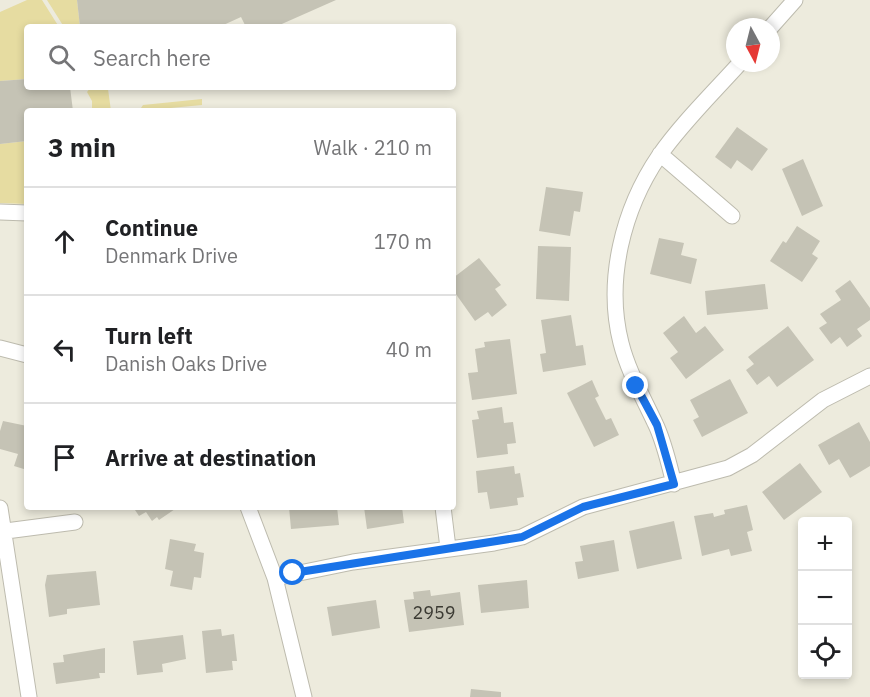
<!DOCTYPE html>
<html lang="en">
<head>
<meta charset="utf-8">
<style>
	body { margin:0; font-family:"IBM Plex Sans",sans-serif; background:#f6f6f6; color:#202124 }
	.controls { position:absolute; right:18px; bottom:18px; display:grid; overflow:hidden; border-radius:6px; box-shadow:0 3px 9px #0003 }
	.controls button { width:54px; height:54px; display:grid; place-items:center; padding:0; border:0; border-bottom:2px solid #e0e0e0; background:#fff; color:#202124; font:30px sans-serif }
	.compass { position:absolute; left:726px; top:18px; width:54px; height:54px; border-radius:50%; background:#fff; box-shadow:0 3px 9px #0003; rotate:173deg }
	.stop { position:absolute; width:18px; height:18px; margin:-14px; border:4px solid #1a73e8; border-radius:50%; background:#fff }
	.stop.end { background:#1a73e8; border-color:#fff; box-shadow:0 2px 6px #0008 }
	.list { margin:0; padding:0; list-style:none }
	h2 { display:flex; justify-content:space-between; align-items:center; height:78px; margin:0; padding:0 24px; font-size:26px }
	h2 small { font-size:20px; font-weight:400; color:#757577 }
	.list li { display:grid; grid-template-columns:39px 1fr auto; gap:18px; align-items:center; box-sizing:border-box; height:108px; padding:0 24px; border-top:2px solid #e0e0e0 }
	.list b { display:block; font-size:22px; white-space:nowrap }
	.list p { margin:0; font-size:20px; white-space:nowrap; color:#757577 }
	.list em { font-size:20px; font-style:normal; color:#757577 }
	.icon { flex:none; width:33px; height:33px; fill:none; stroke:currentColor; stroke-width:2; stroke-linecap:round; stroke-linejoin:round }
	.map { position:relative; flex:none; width:870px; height:697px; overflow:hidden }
	.search { position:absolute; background:#fff; box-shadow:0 3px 9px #0003; left:24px; top:24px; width:432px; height:66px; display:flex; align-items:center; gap:15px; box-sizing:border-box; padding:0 21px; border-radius:6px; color:#757577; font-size:22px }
	.panel { position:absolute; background:#fff; box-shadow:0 3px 9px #0003; left:24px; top:108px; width:432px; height:402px; border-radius:6px }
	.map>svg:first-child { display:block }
</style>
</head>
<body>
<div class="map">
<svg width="870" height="697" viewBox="0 0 870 697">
	<rect width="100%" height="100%" fill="#edebdd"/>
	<path fill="#e6dca1" d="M27 0H42L59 27H27V79L0 81V12Z
		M47 0H77L80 27H64Z
		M91 87 108 89 111 111H92V101L87 92Z
		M202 99V105L139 111 143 105Z
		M27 141V204L0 203V144Z"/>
	<path fill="#c5c3b5" d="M77 0H336L275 27H246L241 17 219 27H80Z
		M27 79V87H70L73 111H27V141L0 144V81Z
		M737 127 768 149 752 171 737 160 731 169 715 157Z
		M803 159 823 206 802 216 782 169Z
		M546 187 583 192 580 212 574 211 570 236 539 231Z
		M797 226 820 241 812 254 818 258 802 282 770 261 783 241 786 243Z
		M659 238 684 243 681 255 697 259 691 284 650 274Z
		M538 246 571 247 569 301 536 299Z
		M479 258 501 285 495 289 507 305 492 317 488 312 475 321 453 290V278Z
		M850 280 870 308V320L857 329 862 336 847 347 840 337 831 344 819 328 827 323 820 314 841 300 835 291Z
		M765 284 768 309 707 315 705 291Z
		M571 315 576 346 583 345 586 365 543 372 540 354 546 353 541 320Z
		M684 316 696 333 705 326 724 350 686 379 670 358 678 352 663 333Z
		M788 326 814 360 777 387 769 376 757 385 746 370 754 364 748 357Z
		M510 339 517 394 472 400 468 373 478 372 475 349 485 347 484 342Z
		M730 379 748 413 702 437 693 420 699 417 690 400Z
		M592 380 599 396 595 398 606 420 611 418 619 435 594 447 567 393Z
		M502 407 504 423 513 422 516 443 507 444 508 454 477 458 472 420 479 419 477 411Z
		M3 421 27 426V470L14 466 18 454 0 449V431Z
		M859 422 870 442V466L850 478 839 459 829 465 818 445Z
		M800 463 822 492 784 520 762 492Z
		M514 466 515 474 520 473 524 497 517 498 518 505 490 509 487 492 478 493 476 471Z
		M747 505 753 530 747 532 752 551 731 556 729 549 702 556 694 516 713 513 714 517 725 514 724 510Z
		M133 507H178L159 520 157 517 152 521 146 512 139 516Z
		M289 507H337L339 525 291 529Z
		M364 507H402L404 523 367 529Z
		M674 521 682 559 637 569 629 531Z
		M170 539 196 544 194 551 204 553 201 578 194 577 192 590 170 586 173 571 165 569Z
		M614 540 619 571 578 579 575 562 583 561 580 546Z
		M96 571 100 605 67 609V614L49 617 45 585 47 575Z
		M527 580 529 608 481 613 478 585Z
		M430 590 431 596 460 592 464 625 409 632 404 600 414 599 413 592Z
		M376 600 380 628 332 636 327 607Z
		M221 629 222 636 234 634 237 661H232L233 670 206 673 202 631Z
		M183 635 186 659 162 664 163 672 137 675 133 641Z
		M105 648V673H99L100 678 56 684 53 663 64 662 63 655Z
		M471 689 501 692V697H470Z"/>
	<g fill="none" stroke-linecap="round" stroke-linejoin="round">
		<g stroke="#bdbbae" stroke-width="17">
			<path id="minor" d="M771 27 795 0
				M660 154 732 216
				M0 212 27 213
				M0 348 27 355
				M674 484C669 464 664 441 655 423 643 397 628 371 621 343 605 280 623 209 659 156 682 123 713 93 740 63
				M248 507 275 578 304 697
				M443 507 448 548
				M0 508 29 697
				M6 531 75 522
				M275 578 353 562 494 543 522 537 583 507 728 468 752 455 823 400 870 376"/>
		</g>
		<use href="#minor" stroke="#fff" stroke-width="15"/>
	</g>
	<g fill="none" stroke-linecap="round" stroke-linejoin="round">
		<path stroke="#1a73e8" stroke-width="8" d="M293 573 522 537 583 507 674 484 657 425 636 386"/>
	</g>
	<g text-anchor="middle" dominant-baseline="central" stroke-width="5" stroke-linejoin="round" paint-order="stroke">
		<g font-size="18" fill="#3b3a33">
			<text x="434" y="612">2959</text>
		</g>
	</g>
</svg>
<div class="controls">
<button>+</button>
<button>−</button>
<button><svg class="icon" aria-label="locate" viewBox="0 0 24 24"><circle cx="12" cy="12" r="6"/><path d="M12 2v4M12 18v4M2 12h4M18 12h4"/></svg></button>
</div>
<svg class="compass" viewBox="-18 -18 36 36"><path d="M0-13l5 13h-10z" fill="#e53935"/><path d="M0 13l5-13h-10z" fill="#757577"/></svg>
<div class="stop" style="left:293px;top:573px"></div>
<div class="stop end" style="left:636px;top:386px"></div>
<div class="search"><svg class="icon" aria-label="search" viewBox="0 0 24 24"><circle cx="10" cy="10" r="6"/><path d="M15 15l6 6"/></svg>Search here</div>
<section class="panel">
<h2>3 min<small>Walk · 210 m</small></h2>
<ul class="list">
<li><svg class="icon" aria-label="ahead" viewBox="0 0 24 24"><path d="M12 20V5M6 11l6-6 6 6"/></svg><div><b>Continue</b><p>Denmark Drive</p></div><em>170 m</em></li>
<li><svg class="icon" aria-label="left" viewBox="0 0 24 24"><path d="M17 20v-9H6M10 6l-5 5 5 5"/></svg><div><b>Turn left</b><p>Danish Oaks Drive</p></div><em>40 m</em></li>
<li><svg class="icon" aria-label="arrive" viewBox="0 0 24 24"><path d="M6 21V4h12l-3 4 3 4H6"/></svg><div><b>Arrive at destination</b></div></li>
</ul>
</section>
</div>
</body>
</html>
